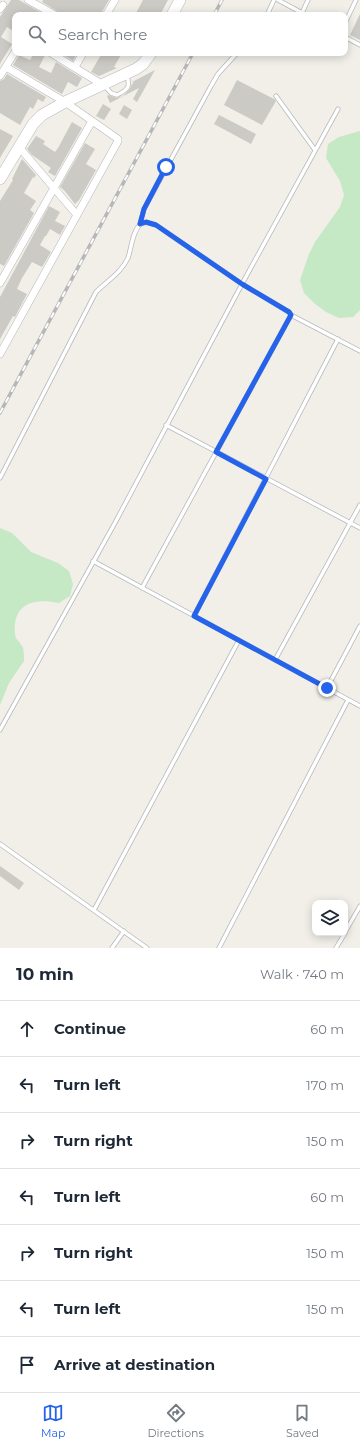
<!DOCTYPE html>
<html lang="en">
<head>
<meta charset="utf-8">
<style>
	body { margin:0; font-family:Montserrat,sans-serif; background:#f6f6f7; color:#1f2937 }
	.controls { position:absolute; right:12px; bottom:12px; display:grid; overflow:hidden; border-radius:8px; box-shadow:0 2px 10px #0003 }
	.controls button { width:36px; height:36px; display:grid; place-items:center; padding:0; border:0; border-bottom:1px solid #e0e1e3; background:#fff; color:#1f2937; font:20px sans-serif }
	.stop { position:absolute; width:12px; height:12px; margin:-9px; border:3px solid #2563eb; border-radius:50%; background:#fff }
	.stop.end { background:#2563eb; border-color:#fff; box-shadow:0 1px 4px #0008 }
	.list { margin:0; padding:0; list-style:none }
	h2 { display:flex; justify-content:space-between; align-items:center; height:52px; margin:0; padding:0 16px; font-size:17px }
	h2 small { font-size:13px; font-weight:400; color:#747a83 }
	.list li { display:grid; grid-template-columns:26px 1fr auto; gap:12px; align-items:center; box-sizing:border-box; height:56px; padding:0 16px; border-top:1px solid #e0e1e3 }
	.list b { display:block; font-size:15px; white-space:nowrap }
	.list em { font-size:13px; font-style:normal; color:#747a83 }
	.icon { flex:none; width:22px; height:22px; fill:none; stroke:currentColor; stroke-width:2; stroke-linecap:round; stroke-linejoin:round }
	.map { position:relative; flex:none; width:360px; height:948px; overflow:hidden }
	.search { position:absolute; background:#fff; box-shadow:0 2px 10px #0003; left:12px; right:12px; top:12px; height:44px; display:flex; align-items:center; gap:10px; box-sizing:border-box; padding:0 14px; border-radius:8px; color:#747a83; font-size:15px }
	.sheet { height:444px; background:#fff }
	nav { display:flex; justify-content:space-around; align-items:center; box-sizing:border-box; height:56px; border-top:1px solid #e0e1e3; background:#fff; font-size:11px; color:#747a83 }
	nav a { display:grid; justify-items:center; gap:2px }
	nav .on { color:#2563eb }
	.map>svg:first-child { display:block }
</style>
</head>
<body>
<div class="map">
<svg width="360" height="948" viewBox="0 0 360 948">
	<rect width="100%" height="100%" fill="#f1efe8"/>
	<path fill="#c5e8c5" d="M360 131V310L353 317 339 318 326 312 314 303 304 293 300 280 309 254 315 242 340 207 344 195 340 181 326 158 328 144 339 137Z
		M0 528 12 533 31 552 58 563 69 571 73 584 70 596 59 603C34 598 12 603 15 635 16 640 21 643 23 648 24 652 24 657 24 661L9 683 0 705Z"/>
	<path fill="#cccac5" d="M11 0H19L45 15H15V32L7 27 1 37 12 44 0 64V17Z
		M43 0H109L100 15H60L57 11 42 2Z
		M143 0H168L160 15H135Z
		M360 14V40L350 35Z
		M34 53H46L39 67 51 73 56 62 82 78 77 87 68 82 62 94 13 65 19 55 30 60Z
		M61 53H77L73 61Z
		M102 53H122L114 67 117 68 99 76 91 72Z
		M155 70 137 102 133 99 139 88 110 103 107 96 109 95 117 98 123 96 130 89 132 84 134 83 132 82Z
		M7 74 46 97 43 102 38 99 33 109 30 107 20 125 0 113V81L4 79Z
		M237 80 274 99 276 101 262 125 224 105Z
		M103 104 111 109 104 120 96 116Z
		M124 105 132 110 127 119 119 114Z
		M219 115 256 134 251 144 214 124Z
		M72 122 82 128 55 176 48 172 51 168 32 155 27 149 36 136 45 141 43 144 55 152 58 148Z
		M0 129 13 136 0 158Z
		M85 143 95 149 86 164 96 170 79 200 75 204 64 190 60 187Z
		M22 159 36 175 34 178 33 177 24 193 36 201 30 210 34 213 4 266 0 264V201L13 180 12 179Z
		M49 206 60 212 55 221 65 226 60 235 50 229 46 236H45L40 245 51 252 42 267 32 262 22 278 17 289 27 294 15 317 13 316 0 339V297Z
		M0 866 24 883 19 890 0 876Z"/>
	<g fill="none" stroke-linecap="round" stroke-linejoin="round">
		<g stroke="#b5b8bc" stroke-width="5">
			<path id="service" d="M278 0 306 15
				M302 13 308 0
				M267 15 274 0
				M345 23 356 0
				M345 37 360 45
				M104 85 111 93 117 95C129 89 130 88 127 74
				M276 96 315 150
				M140 224 144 209 211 86 218 74 237 53
				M166 425 360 528
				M0 478 96 292C107 281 121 273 128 258 131 249 133 229 141 224 146 221 151 224 156 225L242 284 289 312 291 315 360 351
				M93 561 360 706
				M142 588 291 315
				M194 616 338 339
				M275 660 360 505
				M327 688 360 626
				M0 730 116 521 242 284 338 109
				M0 844 147 948
				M94 910 239 640
				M345 932 360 906
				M112 948 124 931
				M219 948 348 700
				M336 948 345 933"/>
		</g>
		<g stroke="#b5b8bc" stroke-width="8">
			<path id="minor" d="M28 0 55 15
				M0 9 3 5
				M106 15 115 0
				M51 53 103 85
				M75 67 83 53
				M0 76 15 52
				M19 147 77 215
				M0 283 92 121
				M0 354 118 141V139L65 102 6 67"/>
		</g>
		<g stroke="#b6babf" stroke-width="12">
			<path id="secondary" d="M172 15 180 0
				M0 179 33 124 42 115 65 102 136 69 143 64 151 53"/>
		</g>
		<use href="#service" stroke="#fff" stroke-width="3.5"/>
		<use href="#minor" stroke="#fff" stroke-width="7"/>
		<use href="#secondary" stroke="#fff" stroke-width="11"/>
		<g stroke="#b6b7b8" stroke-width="3.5">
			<path id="rail" d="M214 15 222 0
				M0 413 193 53"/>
		</g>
		<use href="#rail" stroke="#fff" stroke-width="2" stroke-dasharray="6" stroke-linecap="butt"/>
	</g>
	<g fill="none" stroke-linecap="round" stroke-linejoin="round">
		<path stroke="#2563eb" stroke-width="5" d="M166 167 144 209 140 224 146 222 156 225 242 284 289 312 291 315 216 452 266 479 194 616 327 688"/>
	</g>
</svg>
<div class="controls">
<button><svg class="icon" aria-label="layers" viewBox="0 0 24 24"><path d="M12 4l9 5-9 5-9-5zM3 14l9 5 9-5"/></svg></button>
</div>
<div class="stop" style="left:166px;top:167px"></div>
<div class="stop end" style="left:327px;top:688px"></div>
<div class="search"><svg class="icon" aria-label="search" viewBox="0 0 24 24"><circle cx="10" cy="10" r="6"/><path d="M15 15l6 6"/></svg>Search here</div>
</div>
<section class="sheet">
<h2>10 min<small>Walk · 740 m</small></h2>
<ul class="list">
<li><svg class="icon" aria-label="ahead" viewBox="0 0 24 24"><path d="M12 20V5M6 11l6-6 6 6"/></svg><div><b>Continue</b></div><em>60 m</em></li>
<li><svg class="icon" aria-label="left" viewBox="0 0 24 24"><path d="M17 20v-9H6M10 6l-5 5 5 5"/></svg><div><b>Turn left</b></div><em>170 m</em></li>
<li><svg class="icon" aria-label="right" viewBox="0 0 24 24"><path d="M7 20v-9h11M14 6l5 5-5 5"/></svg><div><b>Turn right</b></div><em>150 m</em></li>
<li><svg class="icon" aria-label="left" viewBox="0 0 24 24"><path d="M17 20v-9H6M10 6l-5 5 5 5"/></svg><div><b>Turn left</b></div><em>60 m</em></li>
<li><svg class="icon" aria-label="right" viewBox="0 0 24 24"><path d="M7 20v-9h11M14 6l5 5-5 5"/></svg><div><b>Turn right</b></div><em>150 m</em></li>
<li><svg class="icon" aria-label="left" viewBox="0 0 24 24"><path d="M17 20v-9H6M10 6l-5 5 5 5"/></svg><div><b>Turn left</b></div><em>150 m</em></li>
<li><svg class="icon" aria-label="arrive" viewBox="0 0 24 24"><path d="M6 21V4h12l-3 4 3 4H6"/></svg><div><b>Arrive at destination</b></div></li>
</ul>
</section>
<nav>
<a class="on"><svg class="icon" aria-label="map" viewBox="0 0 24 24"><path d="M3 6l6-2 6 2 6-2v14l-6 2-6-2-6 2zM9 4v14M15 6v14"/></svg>Map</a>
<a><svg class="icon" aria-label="directions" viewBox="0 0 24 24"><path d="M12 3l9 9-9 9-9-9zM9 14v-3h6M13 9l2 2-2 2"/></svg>Directions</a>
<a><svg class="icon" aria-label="saved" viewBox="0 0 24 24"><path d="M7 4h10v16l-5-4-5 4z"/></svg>Saved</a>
</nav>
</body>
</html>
